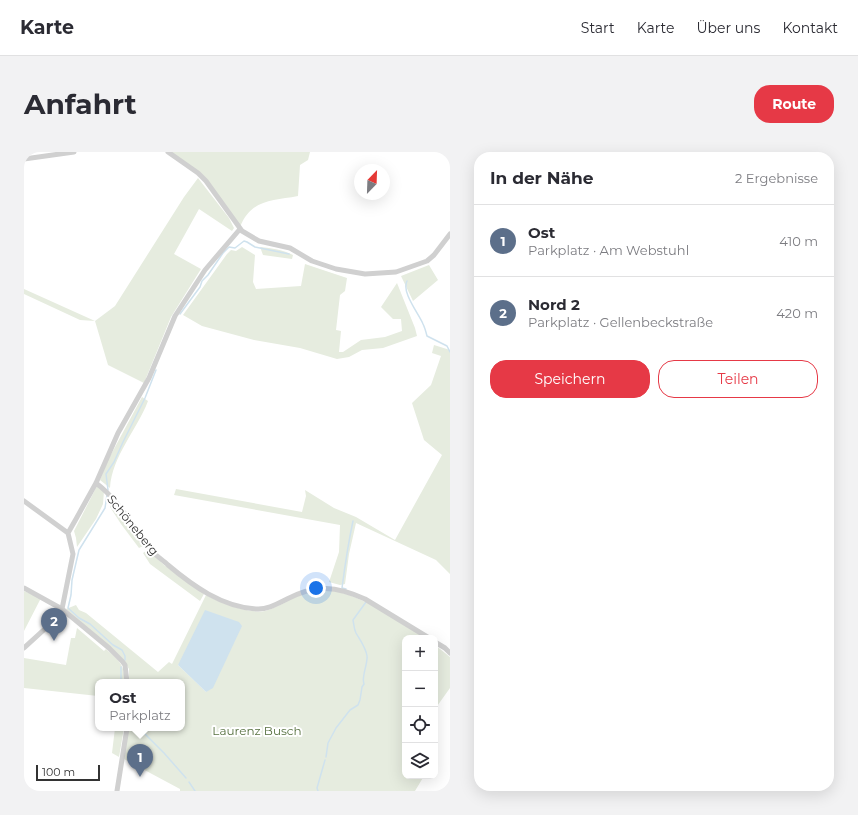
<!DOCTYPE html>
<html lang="de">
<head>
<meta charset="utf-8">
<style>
	body { margin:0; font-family:Montserrat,sans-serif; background:#f2f2f3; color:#2b2b33 }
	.controls { position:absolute; right:12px; bottom:12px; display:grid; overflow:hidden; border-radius:8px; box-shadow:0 4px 16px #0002 }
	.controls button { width:36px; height:36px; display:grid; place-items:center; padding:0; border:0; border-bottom:1px solid #e1e1e2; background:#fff; color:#2b2b33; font:20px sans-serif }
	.compass { position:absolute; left:330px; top:12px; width:36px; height:36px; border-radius:50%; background:#fff; box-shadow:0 4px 16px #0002; rotate:23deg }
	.scale { position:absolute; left:12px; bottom:10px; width:64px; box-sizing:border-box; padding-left:4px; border:2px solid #333; border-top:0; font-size:11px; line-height:14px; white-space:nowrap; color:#333; -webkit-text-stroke:3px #fff; paint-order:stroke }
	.you { position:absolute; left:292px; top:436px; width:14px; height:14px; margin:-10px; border:3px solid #fff; border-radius:50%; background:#1a73e8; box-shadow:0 0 0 6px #1a73e833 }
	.badge { display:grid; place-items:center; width:26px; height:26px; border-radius:50%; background:#e63946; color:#fff; font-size:13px; font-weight:700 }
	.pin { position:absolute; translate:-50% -33px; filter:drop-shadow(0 1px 2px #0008) }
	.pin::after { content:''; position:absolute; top:21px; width:14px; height:12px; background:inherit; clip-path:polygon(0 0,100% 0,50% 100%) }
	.popup { position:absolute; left:71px; top:527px; width:90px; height:52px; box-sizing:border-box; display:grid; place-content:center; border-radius:8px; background:#fff; filter:drop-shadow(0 1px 3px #0005); font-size:13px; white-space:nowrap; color:#7c7c81 }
	.popup b { font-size:15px; color:#2b2b33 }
	.popup::after { content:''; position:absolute; left:50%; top:100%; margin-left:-8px; border:8px solid transparent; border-top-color:#fff }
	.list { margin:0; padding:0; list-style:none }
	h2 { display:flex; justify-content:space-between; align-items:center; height:52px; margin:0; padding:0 16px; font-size:17px }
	h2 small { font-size:13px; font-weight:400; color:#7c7c81 }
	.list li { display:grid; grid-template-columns:26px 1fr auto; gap:12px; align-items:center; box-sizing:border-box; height:72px; padding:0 16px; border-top:1px solid #e1e1e2 }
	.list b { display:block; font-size:15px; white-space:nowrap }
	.list p { margin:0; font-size:13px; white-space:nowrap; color:#7c7c81 }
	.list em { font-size:13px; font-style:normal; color:#7c7c81 }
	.actions { display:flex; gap:8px; padding:12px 16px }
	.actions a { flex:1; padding:9px 0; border:1px solid #e63946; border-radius:16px; text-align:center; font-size:14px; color:#e63946 }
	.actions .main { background:#e63946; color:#fff }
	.icon { flex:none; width:22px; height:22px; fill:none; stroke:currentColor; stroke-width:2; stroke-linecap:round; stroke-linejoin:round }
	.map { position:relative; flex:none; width:426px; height:639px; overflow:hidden; border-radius:16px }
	header { display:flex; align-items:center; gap:24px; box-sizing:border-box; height:56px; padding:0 20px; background:#fff; border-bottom:1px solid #e1e1e2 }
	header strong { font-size:19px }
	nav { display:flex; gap:22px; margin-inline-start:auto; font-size:14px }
	.intro { display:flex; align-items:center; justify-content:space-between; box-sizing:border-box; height:96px; padding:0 24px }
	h1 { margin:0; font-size:28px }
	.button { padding:10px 18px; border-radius:16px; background:#e63946; color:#fff; font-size:14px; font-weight:700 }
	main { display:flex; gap:24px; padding:0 24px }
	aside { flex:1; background:#fff; border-radius:16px; box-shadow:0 4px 16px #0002 }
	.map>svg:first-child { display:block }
</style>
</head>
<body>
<header>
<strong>Karte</strong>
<nav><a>Start</a><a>Karte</a><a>Über uns</a><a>Kontakt</a></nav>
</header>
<div class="intro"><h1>Anfahrt</h1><a class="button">Route</a></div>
<main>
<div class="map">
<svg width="426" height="639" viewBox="0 0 426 639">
	<rect width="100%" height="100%" fill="#fff"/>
	<path fill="#e6ecdf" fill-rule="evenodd" d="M145 0H286L284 8 276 13 274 44C248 49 227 47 216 75L183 29Z
		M174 26 205 66 210 76 208 79 175 57 150 102 177 117 147 165 120 231 84 213 71 169 56 168 0 142V137L71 169 91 154 160 45Z
		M218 95 231 103 229 130 232 137 277 134 281 112 323 126 321 139 316 143 312 178 317 179 315 200H319L337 188 361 185 378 179 377 167H369L357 155 373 131 391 176 393 184 359 196 338 198 325 205 313 207 276 196 230 188 178 174 159 163 203 102 207 98 212 99Z
		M236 95C248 96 259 98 269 103L268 107 239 103Z
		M405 113 414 128 389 149 377 124Z
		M410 193 426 198V422L412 408 332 371 325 402 321 432 316 433 305 430 315 400 316 373 150 343 152 337 278 360 282 344 281 338 310 356 332 365 371 388 418 303 400 288 388 251 407 233 417 204 408 201Z
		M118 245 124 249C113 278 88 304 86 336L76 328 84 308Z
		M73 334 80 339 79 352 72 367 53 395 52 386 50 379Z
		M87 346 121 393 115 396 97 372 86 355Z
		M125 397 140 413 180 442 176 449 126 412 119 401Z
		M305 438C341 444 370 467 401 486H381V624H400L391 639H156V637L100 607 104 576H158V530H105V517L98 506 42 457 52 453 55 458 62 461 134 520 145 510 148 512 182 443C196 451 226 462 241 459 258 455 270 442 287 439 293 438 299 438 305 438ZM215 470 182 540 154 513Z
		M0 439 17 446 0 479Z
		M53 476 80 499 82 497C95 509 100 511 101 530H74V544L0 536V506L42 513 47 486H51Z
		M411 493 426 505V536L411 557Z
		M91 576H100L95 605 88 601Z"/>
	<path fill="#cfe2ee" d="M181 458 215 470 218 474 189 536 182 540 154 513Z"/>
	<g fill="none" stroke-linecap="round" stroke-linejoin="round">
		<path stroke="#cfe2ee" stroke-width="1.5" d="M383 129C377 140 395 162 399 172 401 176 402 180 403 184L423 194 426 200
			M156 162 176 135 178 129 184 123 199 101 205 95 211 96 220 89 223 90 231 95 265 102
			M84 338 82 322 90 310 99 290 121 246 132 218
			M83 343 81 356 55 398 48 428 47 443 44 456 55 466 66 472 89 493 98 498 101 504V508
			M322 437 318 436C321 413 324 392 329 369
			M97 530V515
			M112 576 117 578 140 601 162 626
			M302 605 304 591 312 576 326 558 334 553 336 548 338 535 340 532C337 525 344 512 343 504 342 496 336 488 332 481 330 477 330 473 329 468L342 450
			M165 630 171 639
			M294 639 293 636 301 608"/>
		<path stroke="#d0d0d0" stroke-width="5" d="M144 0 174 21 182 29 218 79 235 89 266 96 288 109 312 117 341 122 372 120 403 109 410 103 426 82
			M0 7 50 0
			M72 331C96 349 109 376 128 399 132 404 139 408 144 413 169 434 198 455 232 457 243 458 253 452 263 447 292 432 312 434 341 447L405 486
			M0 349 44 381 49 402 38 457 35 464 0 496
			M44 381 52 367 72 331 94 281 125 226 151 164 181 118 216 77
			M0 436 38 457 85 496 98 509 101 513 103 530
			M411 490 421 496 426 501
			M93 639 103 576"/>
	</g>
	<g text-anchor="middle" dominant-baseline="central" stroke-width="4" stroke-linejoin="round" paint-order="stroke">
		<g font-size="12" fill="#333" stroke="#fff">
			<text transform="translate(109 373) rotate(51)">Schöneberg</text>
		</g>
		<g font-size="12" fill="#56703f" stroke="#fff">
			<text x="233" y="578">Laurenz Busch</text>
		</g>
	</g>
</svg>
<div class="controls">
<button>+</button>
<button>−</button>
<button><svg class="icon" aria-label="locate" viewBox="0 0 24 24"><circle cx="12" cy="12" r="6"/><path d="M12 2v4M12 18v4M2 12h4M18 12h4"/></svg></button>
<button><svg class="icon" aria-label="layers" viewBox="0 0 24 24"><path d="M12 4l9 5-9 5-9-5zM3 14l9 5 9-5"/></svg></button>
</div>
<svg class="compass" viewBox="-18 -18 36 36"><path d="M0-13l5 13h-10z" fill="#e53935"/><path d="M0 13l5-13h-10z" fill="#7c7c81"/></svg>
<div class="scale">100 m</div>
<div class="you"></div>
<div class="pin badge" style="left:116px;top:625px;background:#5c6f8a">1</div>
<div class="popup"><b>Ost</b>Parkplatz</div>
<div class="pin badge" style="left:30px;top:489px;background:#5c6f8a">2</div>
</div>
<aside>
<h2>In der Nähe<small>2 Ergebnisse</small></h2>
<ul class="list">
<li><span class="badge" style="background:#5c6f8a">1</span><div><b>Ost</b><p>Parkplatz · Am Webstuhl</p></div><em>410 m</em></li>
<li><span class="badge" style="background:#5c6f8a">2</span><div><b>Nord 2</b><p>Parkplatz · Gellenbeckstraße</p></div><em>420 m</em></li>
</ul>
<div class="actions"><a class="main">Speichern</a><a>Teilen</a></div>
</aside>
</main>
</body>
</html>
